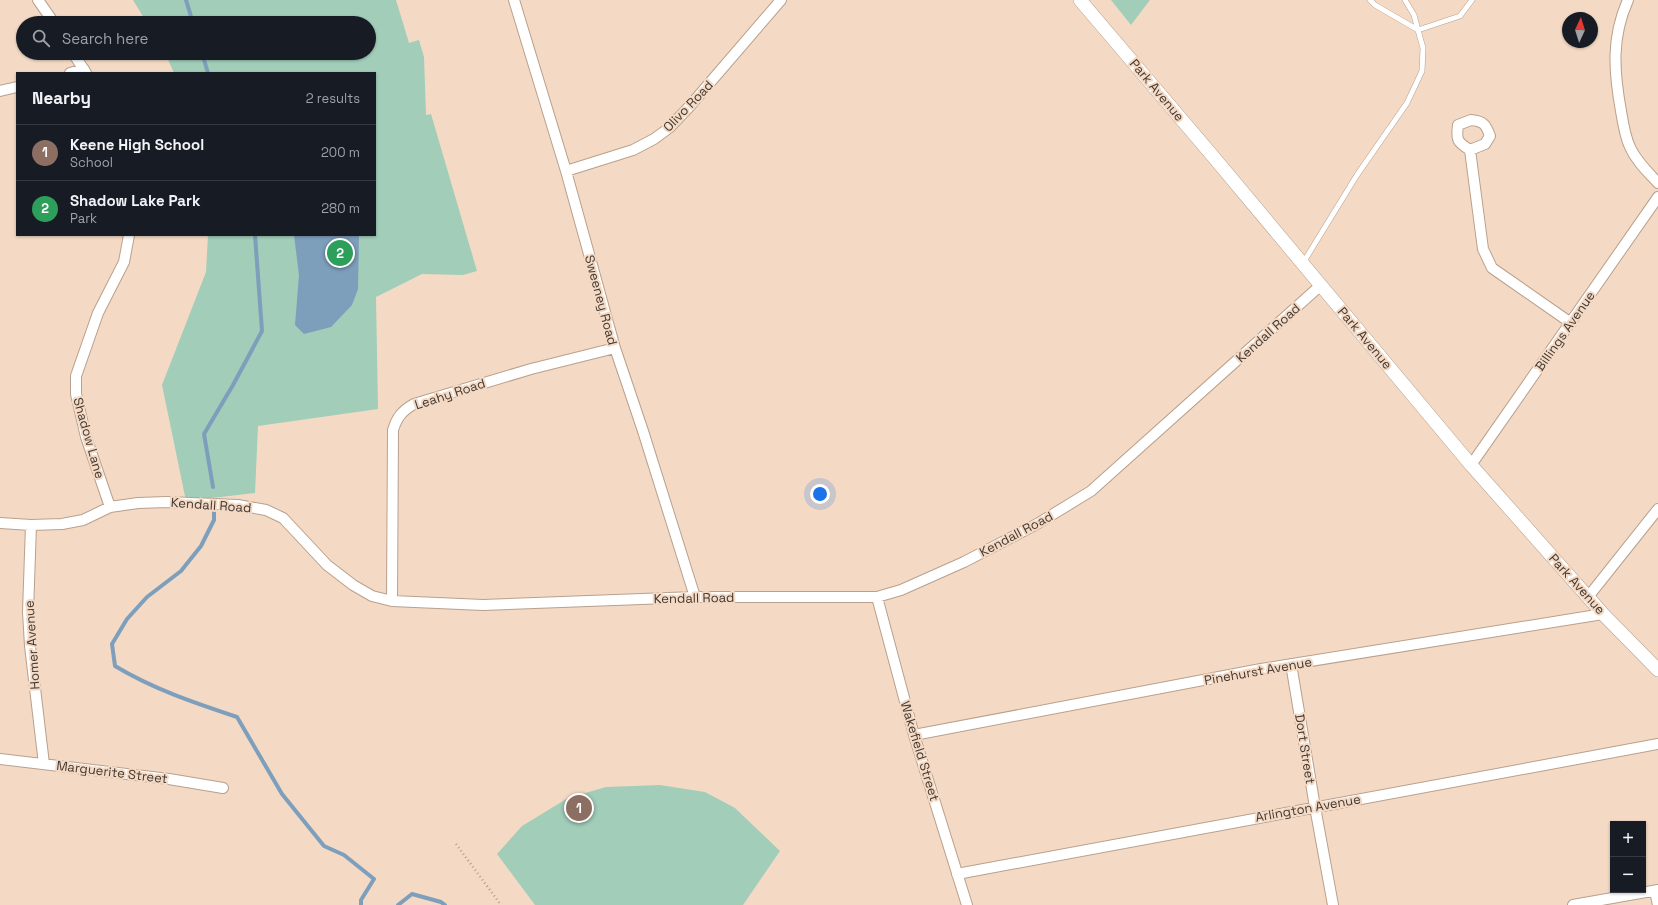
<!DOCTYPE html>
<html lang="en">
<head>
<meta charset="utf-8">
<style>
	body { margin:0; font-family:"Space Grotesk",sans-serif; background:#20242c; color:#f1f3f6 }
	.controls { position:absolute; right:12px; bottom:12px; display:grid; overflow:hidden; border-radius:0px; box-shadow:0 1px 3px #0004 }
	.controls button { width:36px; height:36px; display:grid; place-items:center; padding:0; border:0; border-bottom:1px solid #363941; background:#171b24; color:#f1f3f6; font:20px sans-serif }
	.compass { position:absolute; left:1562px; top:12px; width:36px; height:36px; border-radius:50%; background:#171b24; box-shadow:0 1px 3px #0004; rotate:4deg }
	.you { position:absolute; left:820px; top:494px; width:14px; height:14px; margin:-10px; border:3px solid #fff; border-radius:50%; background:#1a73e8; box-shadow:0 0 0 6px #1a73e833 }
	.badge { display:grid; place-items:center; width:26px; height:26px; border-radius:50%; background:#0f766e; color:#fff; font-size:13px; font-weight:700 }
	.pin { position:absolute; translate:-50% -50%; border:2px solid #fff; box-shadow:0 1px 4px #0006 }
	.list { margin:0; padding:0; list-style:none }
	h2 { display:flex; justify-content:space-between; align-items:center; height:52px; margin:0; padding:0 16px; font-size:17px }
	h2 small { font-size:13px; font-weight:400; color:#9ea1a6 }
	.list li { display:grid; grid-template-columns:26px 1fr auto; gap:12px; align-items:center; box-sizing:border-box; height:56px; padding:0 16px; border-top:1px solid #363941 }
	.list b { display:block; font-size:15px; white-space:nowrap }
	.list p { margin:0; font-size:13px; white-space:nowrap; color:#9ea1a6 }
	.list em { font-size:13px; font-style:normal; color:#9ea1a6 }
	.icon { flex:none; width:22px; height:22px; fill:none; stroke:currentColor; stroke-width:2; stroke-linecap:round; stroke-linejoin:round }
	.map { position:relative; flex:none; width:1658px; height:905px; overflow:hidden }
	.search { position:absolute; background:#171b24; box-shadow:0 1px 3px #0004; left:16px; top:16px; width:360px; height:44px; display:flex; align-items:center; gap:10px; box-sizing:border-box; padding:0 14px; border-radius:22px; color:#9ea1a6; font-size:15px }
	.panel { position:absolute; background:#171b24; box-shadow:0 1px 3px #0004; left:16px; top:72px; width:360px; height:164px; border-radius:0px }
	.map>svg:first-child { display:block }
</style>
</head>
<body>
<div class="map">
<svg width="1658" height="905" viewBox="0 0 1658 905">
	<rect width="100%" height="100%" fill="#f4dac5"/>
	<path fill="#a1cdb9" d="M133 0H396L409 43 419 40 424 57 426 115 431 114 477 271 463 275 422 274 376 297 378 409 258 426 255 493 186 501 162 385 206 272 208 235H375V73H174L165 53H369V23H147Z
		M1111 0H1150L1131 25Z
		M660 785 705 792 735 808 780 851 743 905H535L497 854 522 826 568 798 606 787Z"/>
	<path fill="#7e9fbb" d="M294 235H359L358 289 352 305 331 327 304 334 295 325 299 275Z"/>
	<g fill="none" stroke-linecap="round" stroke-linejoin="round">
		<path stroke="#7e9fbb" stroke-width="4" d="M186 0 193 23
			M202 53 208 73
			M213 487 204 434 233 385 262 331 255 235
			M214 509V520L201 546 181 571 147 597 127 619 112 644 115 666C153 689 195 703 237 717L282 794 324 846 344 855 374 879 361 900V905
			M398 905 412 894 441 902 445 905"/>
		<g stroke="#b9a08c" stroke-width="6">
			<path id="service" d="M1405 0 1414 15 1418 30 1460 16 1472 0
				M1303 263 1357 175 1407 103 1422 71 1423 48 1418 30 1375 5 1370 0"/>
		</g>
		<g stroke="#b9a08c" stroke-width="12">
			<path id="minor" d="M38 0 54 23
				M514 0 566 171 615 348 643 431 695 597
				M1628 0C1611 38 1614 72 1621 111 1623 123 1625 137 1630 147 1636 161 1648 172 1658 183
				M73 53 86 73
				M70 73 84 69
				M0 91 17 87
				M1471 120C1484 121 1486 125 1490 136L1485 144 1470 150C1457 142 1456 140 1458 125Z
				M1470 150 1483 249 1492 268 1571 323
				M566 171 633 150 654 139 669 128 689 107 781 0
				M1471 465 1658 197
				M110 507 86 437 76 394V376L98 313 124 262 129 235
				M0 523 31 525 62 524 83 520 110 507 138 503 167 502 238 505 266 510 283 518 327 565 353 585 372 596 392 601 483 605 695 597H877L901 590 964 562 1037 524 1091 491 1321 285
				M31 525 28 612 30 646 44 764
				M877 597 914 735 967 905
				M1588 597 1658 509
				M392 601 393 430C397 417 402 411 414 404L531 369 615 348
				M1291 664 1315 807 1333 905
				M914 735 1261 669 1603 614
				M0 759 169 779 223 788
				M957 874 1658 744
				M1655 891 1658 905
				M1573 905 1658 890"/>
		</g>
		<g stroke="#b9a08c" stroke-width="14">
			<path id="tertiary" d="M1080 0 1211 154 1471 465 1603 614 1658 670"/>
		</g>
		<path stroke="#b19d8d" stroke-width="2.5" stroke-dasharray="1 3" stroke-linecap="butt" d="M456 844 501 905"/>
		<use href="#service" stroke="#fff" stroke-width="5"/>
		<use href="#minor" stroke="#fff" stroke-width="10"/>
		<use href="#tertiary" stroke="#fff" stroke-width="13"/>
	</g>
	<g text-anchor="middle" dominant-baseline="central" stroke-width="4" stroke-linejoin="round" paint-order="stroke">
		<g font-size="13" fill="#433830" stroke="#f4dac5">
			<text transform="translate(1157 90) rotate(50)">Park Avenue</text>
			<text transform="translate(688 106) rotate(-46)">Olivo Road</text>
			<text transform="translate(601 300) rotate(75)">Sweeney Road</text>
			<text transform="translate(1565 331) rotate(-55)">Billings Avenue</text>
			<text transform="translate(1268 333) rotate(-42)">Kendall Road</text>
			<text transform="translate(1365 338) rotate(50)">Park Avenue</text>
			<text transform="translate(450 394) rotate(-18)">Leahy Road</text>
			<text transform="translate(89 438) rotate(74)">Shadow Lane</text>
			<text transform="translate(211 505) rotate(4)">Kendall Road</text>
			<text transform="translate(1016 534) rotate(-28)">Kendall Road</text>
			<text transform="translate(1577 584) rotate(48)">Park Avenue</text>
			<text transform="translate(694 598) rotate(-1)">Kendall Road</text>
			<text transform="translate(32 645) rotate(-94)">Homer Avenue</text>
			<text transform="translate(1258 671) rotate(-10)">Pinehurst Avenue</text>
			<text transform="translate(1305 749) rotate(81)">Dort Street</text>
			<text transform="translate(920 751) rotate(73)">Wakefield Street</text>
			<text transform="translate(112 772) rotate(7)">Marguerite Street</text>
			<text transform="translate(1308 808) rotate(-10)">Arlington Avenue</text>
		</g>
	</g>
</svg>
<div class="controls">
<button>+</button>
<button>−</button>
</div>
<svg class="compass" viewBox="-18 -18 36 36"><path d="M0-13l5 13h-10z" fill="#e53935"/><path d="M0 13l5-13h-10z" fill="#9ea1a6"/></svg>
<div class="you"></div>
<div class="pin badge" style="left:579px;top:808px;background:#8d6e63">1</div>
<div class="pin badge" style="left:340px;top:253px;background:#2e9e5b">2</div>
<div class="search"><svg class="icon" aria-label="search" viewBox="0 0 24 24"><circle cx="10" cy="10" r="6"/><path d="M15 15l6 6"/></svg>Search here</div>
<section class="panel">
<h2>Nearby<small>2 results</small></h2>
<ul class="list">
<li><span class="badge" style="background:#8d6e63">1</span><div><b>Keene High School</b><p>School</p></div><em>200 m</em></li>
<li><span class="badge" style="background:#2e9e5b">2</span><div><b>Shadow Lake Park</b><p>Park</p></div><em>280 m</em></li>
</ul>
</section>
</div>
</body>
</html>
